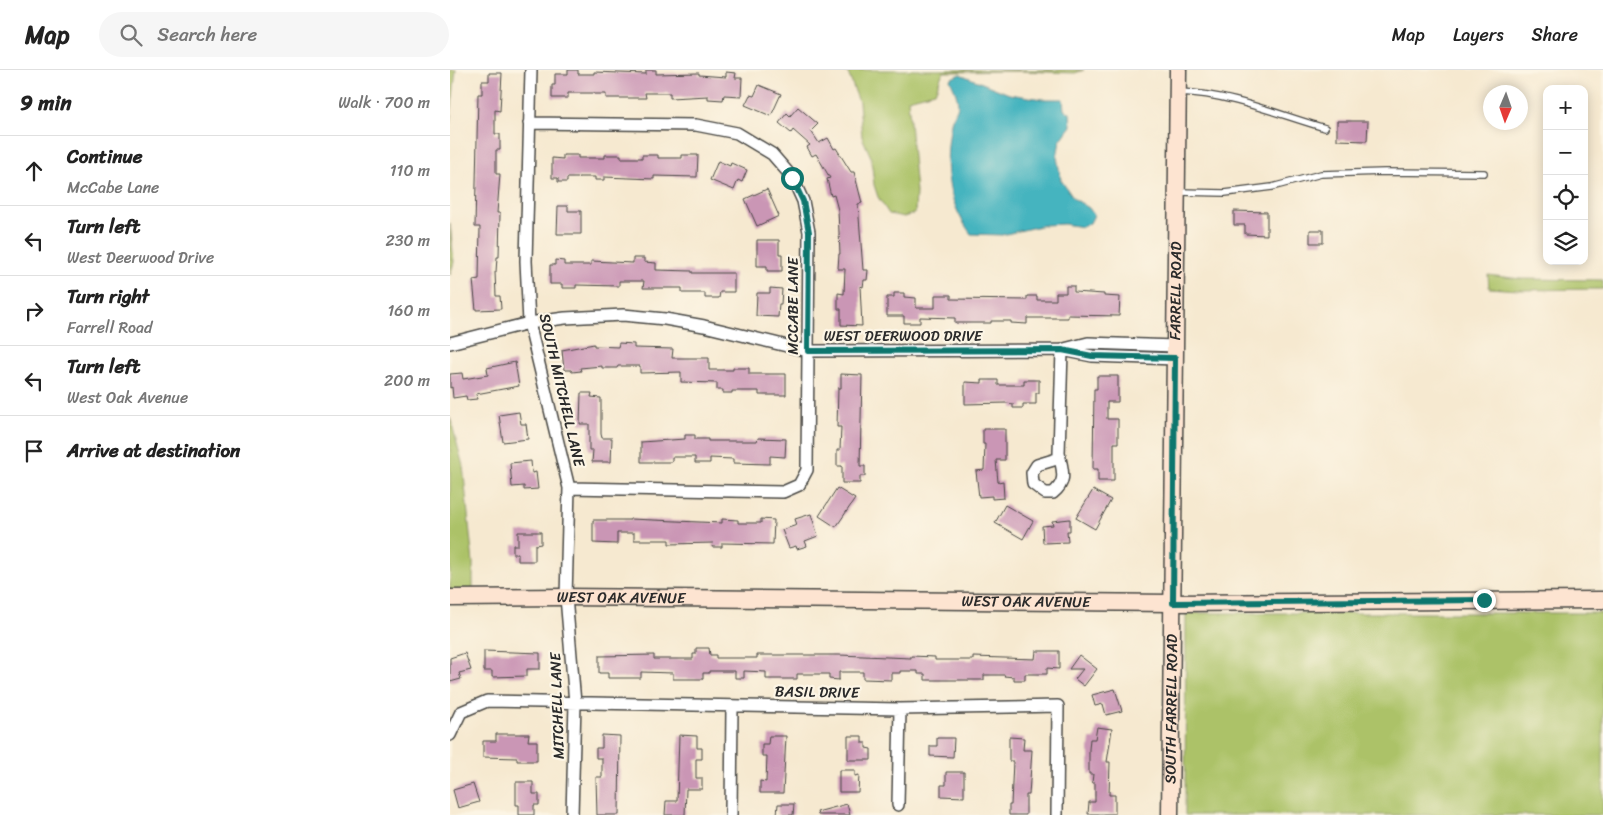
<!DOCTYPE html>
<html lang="en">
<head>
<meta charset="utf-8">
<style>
	body { margin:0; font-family:Sriracha,sans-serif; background:#f6f6f6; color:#222 }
	.controls { position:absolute; right:15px; top:15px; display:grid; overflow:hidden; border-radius:10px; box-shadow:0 2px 12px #0003 }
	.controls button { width:45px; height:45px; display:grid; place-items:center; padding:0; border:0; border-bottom:1px solid #e0e0e0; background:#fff; color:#222; font:25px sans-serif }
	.compass { position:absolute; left:1033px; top:15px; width:45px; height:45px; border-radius:50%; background:#fff; box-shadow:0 2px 12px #0003; rotate:182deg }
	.stop { position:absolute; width:15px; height:15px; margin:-11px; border:4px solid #0f766e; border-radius:50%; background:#fff }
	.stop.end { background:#0f766e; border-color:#fff; box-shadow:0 1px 5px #0008 }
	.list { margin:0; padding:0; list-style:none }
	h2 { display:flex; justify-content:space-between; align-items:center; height:65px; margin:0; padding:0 20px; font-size:21px }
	h2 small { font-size:16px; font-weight:400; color:#767676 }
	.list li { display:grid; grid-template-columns:32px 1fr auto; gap:15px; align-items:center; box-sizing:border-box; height:70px; padding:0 20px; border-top:1px solid #e0e0e0 }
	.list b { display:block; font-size:19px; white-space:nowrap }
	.list p { margin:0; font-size:16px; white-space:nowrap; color:#767676 }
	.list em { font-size:16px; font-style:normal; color:#767676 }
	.icon { flex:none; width:28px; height:28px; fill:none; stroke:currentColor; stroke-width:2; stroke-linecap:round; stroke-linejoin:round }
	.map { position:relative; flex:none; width:1153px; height:745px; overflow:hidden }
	header { display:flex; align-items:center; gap:30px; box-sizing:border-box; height:70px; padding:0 25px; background:#fff; border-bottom:1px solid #e0e0e0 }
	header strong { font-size:24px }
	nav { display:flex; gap:28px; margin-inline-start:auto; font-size:18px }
	.search { width:350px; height:45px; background:#f6f6f6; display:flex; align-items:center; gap:12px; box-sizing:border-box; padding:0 18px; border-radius:28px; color:#767676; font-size:19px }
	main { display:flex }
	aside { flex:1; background:#fff }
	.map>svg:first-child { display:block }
</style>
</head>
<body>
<header>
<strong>Map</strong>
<div class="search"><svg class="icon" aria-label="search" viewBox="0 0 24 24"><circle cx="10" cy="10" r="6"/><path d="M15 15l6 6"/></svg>Search here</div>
<nav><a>Map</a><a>Layers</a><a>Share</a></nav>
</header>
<main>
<aside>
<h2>9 min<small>Walk · 700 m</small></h2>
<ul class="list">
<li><svg class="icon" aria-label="ahead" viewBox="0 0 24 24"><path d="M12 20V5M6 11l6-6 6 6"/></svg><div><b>Continue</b><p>McCabe Lane</p></div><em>110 m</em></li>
<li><svg class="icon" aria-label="left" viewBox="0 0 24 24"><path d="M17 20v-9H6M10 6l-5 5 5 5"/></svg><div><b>Turn left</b><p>West Deerwood Drive</p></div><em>230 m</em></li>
<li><svg class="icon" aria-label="right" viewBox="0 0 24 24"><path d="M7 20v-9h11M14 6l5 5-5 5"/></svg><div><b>Turn right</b><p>Farrell Road</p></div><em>160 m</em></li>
<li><svg class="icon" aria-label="left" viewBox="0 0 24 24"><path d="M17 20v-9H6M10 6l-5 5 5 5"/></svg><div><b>Turn left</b><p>West Oak Avenue</p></div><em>200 m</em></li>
<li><svg class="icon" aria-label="arrive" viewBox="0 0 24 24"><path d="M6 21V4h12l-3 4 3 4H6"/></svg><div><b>Arrive at destination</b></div></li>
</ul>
</aside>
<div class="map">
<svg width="1153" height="745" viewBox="0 0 1153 745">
	<rect width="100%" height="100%" fill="#fcf5e5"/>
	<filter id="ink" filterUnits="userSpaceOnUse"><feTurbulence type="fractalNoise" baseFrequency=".02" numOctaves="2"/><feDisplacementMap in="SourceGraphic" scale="10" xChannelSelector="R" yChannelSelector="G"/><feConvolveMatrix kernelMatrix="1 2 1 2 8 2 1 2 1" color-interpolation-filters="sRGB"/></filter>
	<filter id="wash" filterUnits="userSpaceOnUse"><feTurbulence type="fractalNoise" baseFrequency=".0096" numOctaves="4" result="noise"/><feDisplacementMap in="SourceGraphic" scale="20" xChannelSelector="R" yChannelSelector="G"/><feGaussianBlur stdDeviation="1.12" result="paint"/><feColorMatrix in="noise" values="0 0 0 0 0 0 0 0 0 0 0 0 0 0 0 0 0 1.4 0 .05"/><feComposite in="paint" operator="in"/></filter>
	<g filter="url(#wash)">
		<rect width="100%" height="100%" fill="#f6e9d0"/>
		<path fill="#acc267" stroke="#6c7649" d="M0 0H6L0 53Z
			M389 0H634L625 3 572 1 493 2 485 22 458 29 466 122 465 143 454 147 439 144 428 127 424 115 421 87 412 67 409 32 398 3Z
			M0 153 4 192 0 205Z
			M1038 205 1071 209 1153 210V219L1069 220 1039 218Z
			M0 347 13 396 23 493V523H0Z
			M736 543H1153V745H735Z"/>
		<path fill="#45b4bf" stroke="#387075" d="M510 4 559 24 592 29H613L614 40 620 43 621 56 610 71 607 87 611 110 623 128 639 138 644 145 640 153 632 157 614 154 594 155 552 165 521 164C495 128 494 95 501 53 502 47 508 40 508 34 508 26 503 16 500 9Z"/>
		<g id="blocks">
			<path fill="#ca96b5" d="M118 0H128V4H144V2L196 4V0H206V4L249 3V5L276 7V2L286 3 285 8H292L291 26 274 25 273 30 258 29V26L220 28V23H195L196 28H156V24H144V23H118V28H102V15H105V4H118Z
				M39 3H52L50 41 45 40V64H50V80H46V104H50L47 143H50L49 187H47L46 202H45L46 226H50L51 239 26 240 23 210 29 209 30 157H25L28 24H32V11H39Z
				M309 15 331 24 321 46 295 35 300 25 304 26Z
				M348 37 368 54 361 61 369 73 378 68 384 79 386 78 401 102H404L412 133 408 134 413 200H418L417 210H414L413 217 410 216 412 256 391 255V239H388V223L394 224 395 199H388L389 184H390L388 140 384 125 381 126 377 109 380 108 366 84 362 86 357 77 360 75 343 60 341 63 329 53 337 43 340 46Z
				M887 51H918L917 71 887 70Z
				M113 85H128V88H155V85H171V88H192V85H208V88H232V85H248L247 107 204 106V109L154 107V110H145V107H128V108H117V112H108V108H102V88L113 89Z
				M268 91 280 96 281 93 297 100 292 112 288 110 284 120 260 110Z
				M317 119 329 146 307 156 295 129Z
				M108 136H118V141H131V164H107Z
				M784 141 817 142V165L795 164V155H784Z
				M860 160H873V173H860Z
				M307 170H329V184H332V201H317V196H307Z
				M183 188H194V192L206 193V200L242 201V203H284V222H270L269 228H255V223H232V218H193L194 211H169V216L126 215V218H112V214H100V195H105V190L114 191V195H141V191L183 193Z
				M616 216H624V222L654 224V226L670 227 669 246 618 245V248H577V254L561 253V251H541V253H505V248L470 247V253H454V246H437V227H444V223H454V227L466 228V238H485V225H501V229L577 230V226H587V230H606V223H616Z
				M320 218 332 219 331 234H329L328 247 306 246 307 223H320Z
				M169 273 184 274V278L223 279 222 288H259V300H283V298H299V304H336V325H309V321H282V323H273V320H267V313L231 312V302L190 303V296H168L167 298H152V296L130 298 131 301 122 302 121 300H114L112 280 144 274V276L168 277Z
				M65 292 69 316 26 324 27 329 17 330 16 326 3 328 2 317 0 318V304L12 303 13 309 38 305 37 298Z
				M391 304 412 305 410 396H415V406H410V413H392V396H387V380H390L391 357H387L388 318H391Z
				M647 306H668V332H657V349H668V373H664V411H648V399H643L644 319H647Z
				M532 310H548V315H574V310H589V323H586V334H573V338H563V334L557 333 515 334V312L532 313Z
				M131 323H142L141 327 151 328V364L152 368H162L161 392H142L143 380H139V354H130Z
				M69 342 71 354H76L78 369 53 372 49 345Z
				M533 359H555V390H546L548 412 553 411 554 428 542 429V426L529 427 526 401 534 400 535 374H533Z
				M235 365H245V369H258V371H307L308 368 336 369 335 387 320 386V394L283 393V389L260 388V393H245V387H222V392H191V372L235 369Z
				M81 391 82 403 86 402 88 419 74 420V416L62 417 60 393Z
				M387 418 405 429 386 457 369 446Z
				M643 420 661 430 645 459 626 448Z
				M555 435 583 451 573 469 545 453Z
				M361 444 368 466 355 471 357 476 347 479 346 476 339 478 332 460 347 455 345 449Z
				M180 449 272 453V449L288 450V453H311V449L324 450 323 474 272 473V477H262L263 473 219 474V470H184V463H167V474L143 473V450H180Z
				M620 449V461H617L618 472 593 473 592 456 603 455 602 451Z
				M68 462H91V474L85 475V491H68V484H63V475H68Z
				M246 578H259L260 585H266V588H307V585H389L461 588V586L485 587V590H523V587L585 589 586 581H609V599L597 598V604H575V610H564V607L554 606 555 605H534V610H475V604H468V601H450V603H441V610L413 609V602H389V610L379 609V604H347V609H316V602L294 601V608H285V601H259V603H253V609H223V603L191 602V608H158V603H149V586L204 585V589H243V584H246Z
				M34 581 90 583V599H77V606L42 607V601H34Z
				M15 583 21 600 9 603 11 609 0 612V588Z
				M629 585 647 599 634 616 625 609 633 599H619Z
				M665 619 672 641 656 645 653 634 645 636 642 625Z
				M647 657 662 659 657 692H660L659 725H665V744H638L639 732H645V713H642L643 704H639V679L640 669H645Z
				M46 664H79L78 671H87V691H67V688L33 687V671H46Z
				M152 665 170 666 169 745H147L146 707H152V688H146V678H152Z
				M229 665 247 666V678H252V689H246V708H252V719H236L235 745H215L216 731H227Z
				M319 666H336L333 723H310V711L316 712 317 686H312V674H318Z
				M398 666H412V673H416V678L421 679V690H398Z
				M559 667 574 668 573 680H582L579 725H576V745H559V735H561L563 691H559Z
				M487 668H504L503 687 480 686V676H487Z
				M389 700H405V706L409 705 408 722H389Z
				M496 702H514V727L491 726V715H496Z
				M66 712H83V724H89V735H84V745H69V735H66Z
				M23 714 29 732 8 738 3 720Z
				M328 734H344L343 745H327Z
				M397 734 400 745H368L367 742Z"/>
		</g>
	</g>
	<g filter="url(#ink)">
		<use href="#blocks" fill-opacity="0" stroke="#494844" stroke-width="1"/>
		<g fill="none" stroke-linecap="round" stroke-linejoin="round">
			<g stroke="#494844" stroke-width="8">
				<path id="lane" d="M730 22C780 24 827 44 875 58
					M728 122 775 123 822 117 871 104 935 102 1034 103"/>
			</g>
			<g stroke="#494844" stroke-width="14">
				<path id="street" d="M81 0 76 191 79 253 119 418 116 527 125 633 122 745
					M79 53 246 55 287 63 322 84 342 107 353 131 359 162 357 400 349 415 333 422 119 418
					M0 273 79 253 115 248 173 245 215 249 254 256 358 281 612 280 642 286 725 289
					M614 279 638 273 725 276
					M610 388 587 395 582 403 583 414 595 423H603C618 411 612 400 609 383L612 280
					M0 665 11 642 37 631 450 639 608 636 607 745
					M448 735 450 639
					M281 745 282 636"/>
			</g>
			<g stroke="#494844" stroke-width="19">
				<g id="secondary">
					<path id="s1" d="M0 528 116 527 723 533 1153 530"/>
					<path id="s2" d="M720 745 728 0"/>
				</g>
			</g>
			<use href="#lane" stroke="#fff" stroke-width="5.5"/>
			<use href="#street" stroke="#fff" stroke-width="11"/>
			<use href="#secondary" stroke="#fde4d1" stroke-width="16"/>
		</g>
	</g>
	<g fill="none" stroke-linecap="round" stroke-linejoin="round" filter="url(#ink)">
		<path stroke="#0f766e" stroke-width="6" d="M342 108 353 131 359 162 358 281 612 280 642 286 725 288 723 533 1034 530"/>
	</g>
	<g text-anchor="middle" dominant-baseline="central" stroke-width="4.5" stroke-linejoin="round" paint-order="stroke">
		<g font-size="15" fill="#2b2b2b" stroke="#fcf5e5">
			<text stroke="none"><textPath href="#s2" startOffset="524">FARRELL ROAD</textPath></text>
			<text transform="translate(343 236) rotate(-90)">MCCABE LANE</text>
			<text x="453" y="266">WEST DEERWOOD DRIVE</text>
			<text transform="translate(112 320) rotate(77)">SOUTH MITCHELL LANE</text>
			<text stroke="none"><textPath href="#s1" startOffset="171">WEST OAK AVENUE</textPath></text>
			<text stroke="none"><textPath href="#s1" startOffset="576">WEST OAK AVENUE</textPath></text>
			<text transform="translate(367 622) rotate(1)">BASIL DRIVE</text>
			<text transform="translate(107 636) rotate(-92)">MITCHELL LANE</text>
			<text stroke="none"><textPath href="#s2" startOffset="106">SOUTH FARRELL ROAD</textPath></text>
		</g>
	</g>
</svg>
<div class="controls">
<button>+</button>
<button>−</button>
<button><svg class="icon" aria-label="locate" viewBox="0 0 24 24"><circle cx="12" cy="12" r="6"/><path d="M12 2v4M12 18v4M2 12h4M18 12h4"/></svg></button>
<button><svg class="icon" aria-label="layers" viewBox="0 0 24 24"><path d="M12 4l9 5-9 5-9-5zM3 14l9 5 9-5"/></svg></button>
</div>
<svg class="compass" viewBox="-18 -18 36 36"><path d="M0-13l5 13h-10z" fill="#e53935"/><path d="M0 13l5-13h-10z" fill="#767676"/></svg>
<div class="stop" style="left:342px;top:108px"></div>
<div class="stop end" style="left:1034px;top:530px"></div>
</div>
</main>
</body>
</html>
